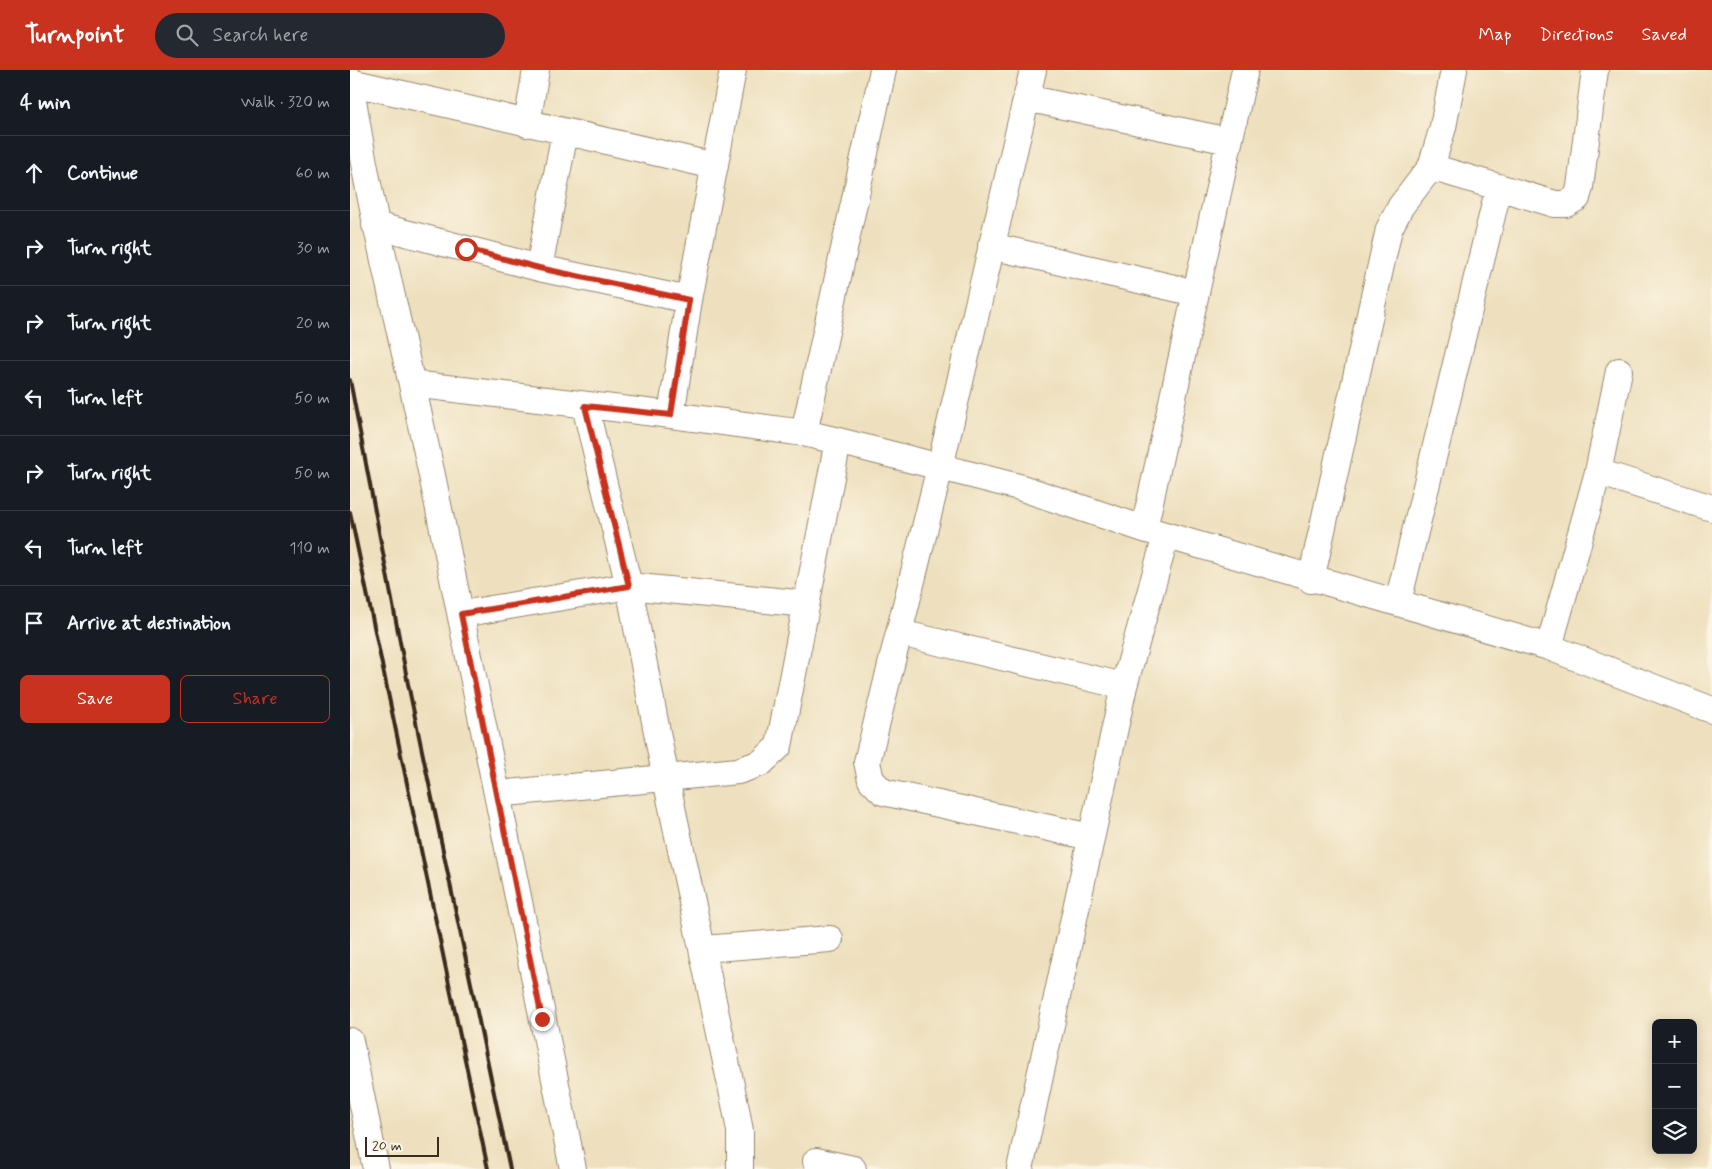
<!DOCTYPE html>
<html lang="en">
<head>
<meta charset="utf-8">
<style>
	body { margin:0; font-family:Mynerve,sans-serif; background:#242831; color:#f1f3f6 }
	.controls { position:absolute; right:15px; bottom:15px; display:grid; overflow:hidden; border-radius:8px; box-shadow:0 2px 12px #0003 }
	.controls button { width:45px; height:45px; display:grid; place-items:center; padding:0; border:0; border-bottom:1px solid #363941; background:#171b24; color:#f1f3f6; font:25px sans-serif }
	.scale { position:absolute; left:15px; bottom:12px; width:74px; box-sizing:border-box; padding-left:5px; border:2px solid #3b2a1e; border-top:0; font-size:14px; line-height:18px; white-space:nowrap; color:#3b2a1e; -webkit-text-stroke:4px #fcf5e5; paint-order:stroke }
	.stop { position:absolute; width:15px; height:15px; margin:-11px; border:4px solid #c8321e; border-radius:50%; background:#fff }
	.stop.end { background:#c8321e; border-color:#fff; box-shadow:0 1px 5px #0008 }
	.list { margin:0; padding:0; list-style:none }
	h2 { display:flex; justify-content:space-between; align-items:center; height:65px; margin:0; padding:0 20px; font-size:21px }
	h2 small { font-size:16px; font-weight:400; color:#9ea1a6 }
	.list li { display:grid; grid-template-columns:32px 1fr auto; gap:15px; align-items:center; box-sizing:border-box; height:75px; padding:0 20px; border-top:1px solid #363941 }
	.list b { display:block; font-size:19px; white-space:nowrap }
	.list em { font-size:16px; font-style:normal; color:#9ea1a6 }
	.actions { display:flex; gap:10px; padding:15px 20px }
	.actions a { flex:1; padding:11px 0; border:1px solid #c8321e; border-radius:8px; text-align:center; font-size:18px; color:#c8321e }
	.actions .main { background:#c8321e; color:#fff }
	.icon { flex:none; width:28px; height:28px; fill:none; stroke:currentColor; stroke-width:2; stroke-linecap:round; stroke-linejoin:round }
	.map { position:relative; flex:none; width:1362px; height:1099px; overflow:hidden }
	header { display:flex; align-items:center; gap:30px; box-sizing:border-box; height:70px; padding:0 25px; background:#c8321e; color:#fff }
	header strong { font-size:24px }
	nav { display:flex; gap:28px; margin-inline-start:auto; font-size:18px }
	.search { width:350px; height:45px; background:#242831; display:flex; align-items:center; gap:12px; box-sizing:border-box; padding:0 18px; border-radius:28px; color:#9ea1a6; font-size:19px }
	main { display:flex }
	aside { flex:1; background:#171b24 }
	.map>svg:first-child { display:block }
</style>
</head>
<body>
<header>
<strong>Turnpoint</strong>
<div class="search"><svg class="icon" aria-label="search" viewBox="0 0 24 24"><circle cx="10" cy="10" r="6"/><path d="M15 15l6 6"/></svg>Search here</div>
<nav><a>Map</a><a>Directions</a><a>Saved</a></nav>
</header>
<main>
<aside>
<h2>4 min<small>Walk · 320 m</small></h2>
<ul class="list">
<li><svg class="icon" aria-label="ahead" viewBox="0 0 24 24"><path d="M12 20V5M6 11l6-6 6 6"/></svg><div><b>Continue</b></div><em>60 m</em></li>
<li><svg class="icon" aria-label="right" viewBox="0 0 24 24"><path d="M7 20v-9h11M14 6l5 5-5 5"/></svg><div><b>Turn right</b></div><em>30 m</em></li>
<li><svg class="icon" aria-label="right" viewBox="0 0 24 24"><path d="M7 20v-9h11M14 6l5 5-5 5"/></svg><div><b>Turn right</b></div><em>20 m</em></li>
<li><svg class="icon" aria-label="left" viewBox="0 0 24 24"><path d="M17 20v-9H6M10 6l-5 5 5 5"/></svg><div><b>Turn left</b></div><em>50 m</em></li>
<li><svg class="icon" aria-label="right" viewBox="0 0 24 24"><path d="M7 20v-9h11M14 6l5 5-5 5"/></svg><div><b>Turn right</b></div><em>50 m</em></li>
<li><svg class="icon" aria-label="left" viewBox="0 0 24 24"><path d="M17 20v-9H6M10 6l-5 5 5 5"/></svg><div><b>Turn left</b></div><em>110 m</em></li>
<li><svg class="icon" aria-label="arrive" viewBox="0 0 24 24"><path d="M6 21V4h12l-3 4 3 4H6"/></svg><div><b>Arrive at destination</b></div></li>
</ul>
<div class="actions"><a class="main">Save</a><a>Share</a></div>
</aside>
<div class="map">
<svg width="1362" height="1099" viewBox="0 0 1362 1099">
	<rect width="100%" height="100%" fill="#fcf5e5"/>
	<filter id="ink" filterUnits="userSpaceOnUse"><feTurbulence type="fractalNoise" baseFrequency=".02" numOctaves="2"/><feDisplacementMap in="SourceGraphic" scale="10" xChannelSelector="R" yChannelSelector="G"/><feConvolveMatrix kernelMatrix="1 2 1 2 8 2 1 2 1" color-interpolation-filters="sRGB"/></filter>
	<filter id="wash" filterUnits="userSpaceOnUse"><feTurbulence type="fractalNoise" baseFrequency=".0096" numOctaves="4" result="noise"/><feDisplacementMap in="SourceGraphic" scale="20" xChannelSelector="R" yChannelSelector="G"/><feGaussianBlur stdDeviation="1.12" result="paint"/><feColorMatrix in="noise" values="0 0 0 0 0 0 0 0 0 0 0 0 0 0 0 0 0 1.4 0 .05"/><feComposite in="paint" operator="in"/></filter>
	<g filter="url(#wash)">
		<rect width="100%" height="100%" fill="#eee0be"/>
	</g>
	<g filter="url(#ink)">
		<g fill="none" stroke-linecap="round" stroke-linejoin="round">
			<g stroke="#94856e" stroke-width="28">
				<path id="minor" d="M683 0 590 397 517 692 521 710 533 722 741 767
					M0 10C20 147 56 280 84 415 132 643 177 871 223 1099
					M0 12 365 96
					M676 28 879 71
					M177 54 186 0
					M1081 97 1205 134H1216L1227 128 1230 117 1245 0
					M25 155 189 198 339 230
					M641 176 846 223
					M189 198 215 62
					M63 314 321 345 454 363 488 371 669 417 794 459 1199 577 1362 640
					M235 336 279 516 316 709 386 1039 390 1061V1099
					M321 345 339 230 383 0
					M454 363 533 0
					M1248 402 1362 438
					M794 459 895 0
					M961 510 1039 159 1051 136 1081 97 1093 57 1104 0
					M1048 532 1149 117
					M111 544 279 516 456 534
					M550 563 774 616
					M1199 577 1248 402 1269 301
					M147 724 388 701 411 693 429 676 488 371
					M353 879 480 869
					M0 971 26 1099
					M466 1091 503 1099
					M670 1099 774 616 816 466"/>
			</g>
			<use href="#minor" stroke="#fff" stroke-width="26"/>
			<path stroke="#3b2a1e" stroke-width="4" d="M0 310 58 614 160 1099
				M0 442 138 1099"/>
		</g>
	</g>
	<g fill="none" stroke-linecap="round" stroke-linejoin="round" filter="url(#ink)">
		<path stroke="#c8321e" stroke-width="6" d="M116 179 189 198 339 230 321 345 235 336 279 516 111 544 192 949"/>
	</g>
</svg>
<div class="controls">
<button>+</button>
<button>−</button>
<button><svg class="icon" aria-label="layers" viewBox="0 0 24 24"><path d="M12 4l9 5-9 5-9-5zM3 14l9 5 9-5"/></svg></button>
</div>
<div class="scale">20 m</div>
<div class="stop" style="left:116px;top:179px"></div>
<div class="stop end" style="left:192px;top:949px"></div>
</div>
</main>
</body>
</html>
